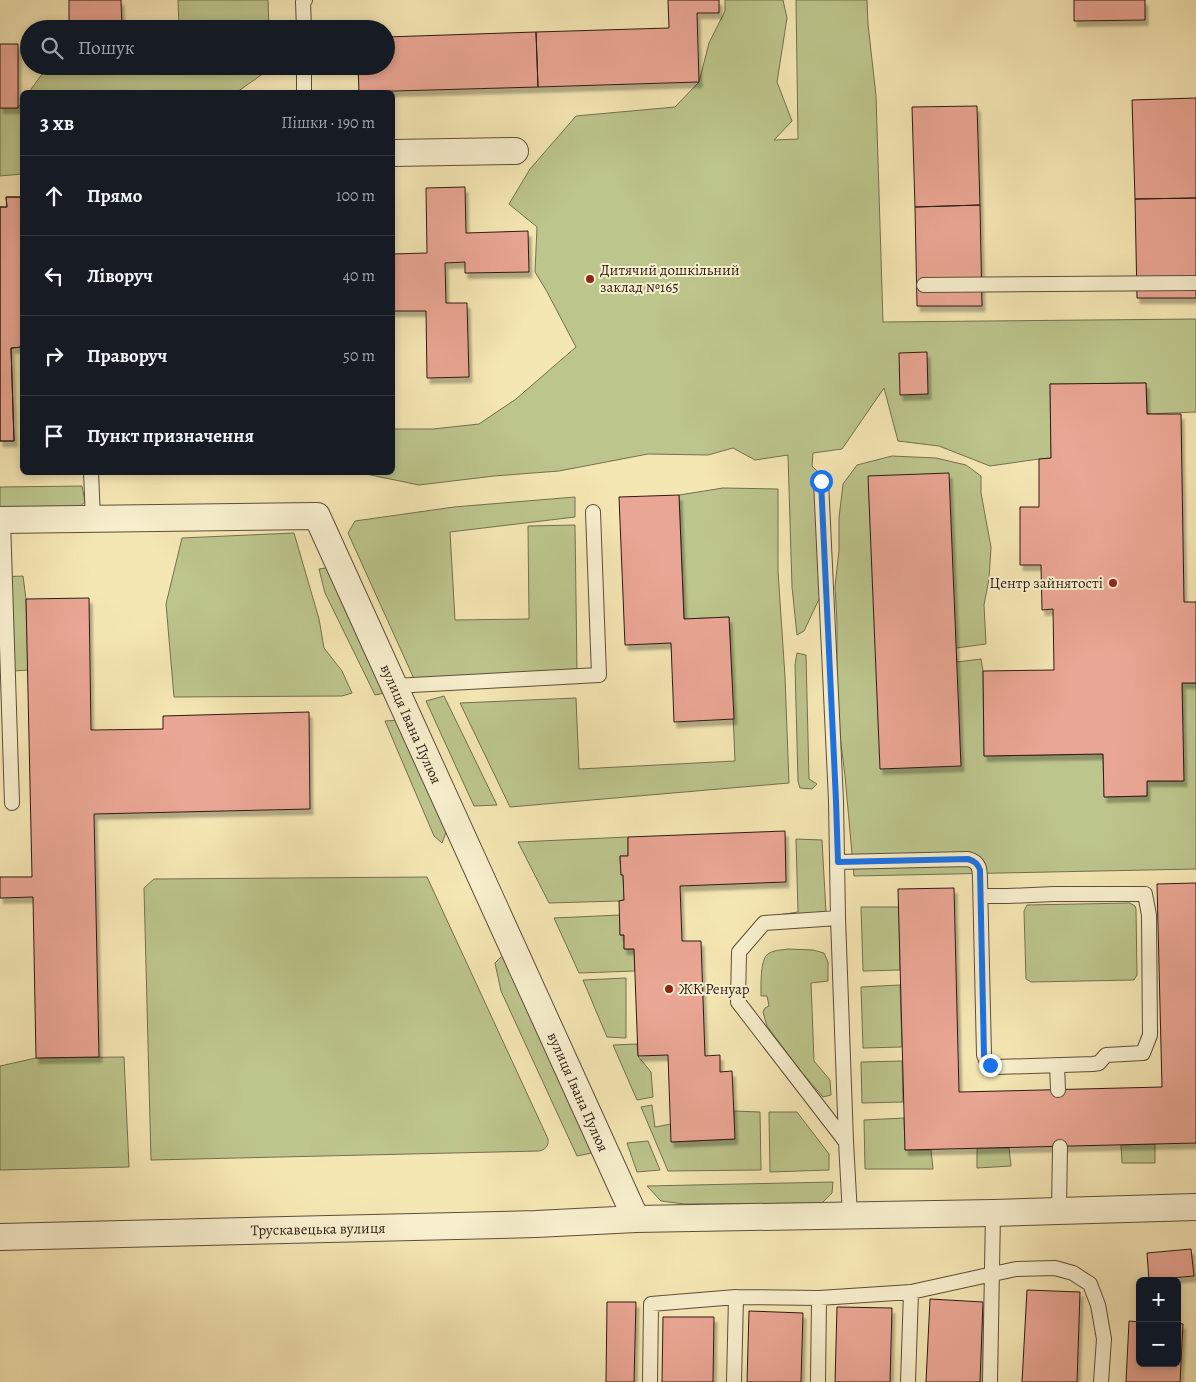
<!DOCTYPE html>
<html lang="uk">
<head>
<meta charset="utf-8">
<style>
	body { margin:0; font-family:Alegreya,serif; background:#242831; color:#f1f3f6 }
	.controls { position:absolute; right:15px; bottom:15px; display:grid; overflow:hidden; border-radius:8px; box-shadow:0 2px 8px #0003 }
	.controls button { width:45px; height:45px; display:grid; place-items:center; padding:0; border:0; border-bottom:1px solid #363941; background:#171b24; color:#f1f3f6; font:25px sans-serif }
	.stop { position:absolute; width:15px; height:15px; margin:-11px; border:4px solid #1a73e8; border-radius:50%; background:#fff }
	.stop.end { background:#1a73e8; border-color:#fff; box-shadow:0 1px 5px #0008 }
	.list { margin:0; padding:0; list-style:none }
	h2 { display:flex; justify-content:space-between; align-items:center; height:65px; margin:0; padding:0 20px; font-size:21px }
	h2 small { font-size:16px; font-weight:400; color:#9ea1a6 }
	.list li { display:grid; grid-template-columns:32px 1fr auto; gap:15px; align-items:center; box-sizing:border-box; height:80px; padding:0 20px; border-top:1px solid #363941 }
	.list b { display:block; font-size:19px; white-space:nowrap }
	.list em { font-size:16px; font-style:normal; color:#9ea1a6 }
	.icon { flex:none; width:28px; height:28px; fill:none; stroke:currentColor; stroke-width:2; stroke-linecap:round; stroke-linejoin:round }
	.map { position:relative; flex:none; width:1196px; height:1382px; overflow:hidden }
	.search { position:absolute; background:#171b24; box-shadow:0 2px 8px #0003; left:20px; top:20px; width:375px; height:55px; display:flex; align-items:center; gap:12px; box-sizing:border-box; padding:0 18px; border-radius:28px; color:#9ea1a6; font-size:19px }
	.panel { position:absolute; background:#171b24; box-shadow:0 2px 8px #0003; left:20px; top:90px; width:375px; height:385px; border-radius:8px }
	.map>svg:first-child { display:block }
</style>
</head>
<body>
<div class="map">
<svg width="1196" height="1382" viewBox="0 0 1196 1382">
	<defs>
		<filter id="shadow"><feDropShadow dx="3" dy="5.5" stdDeviation="1" flood-color="#0004"/></filter>
	</defs>
	<rect width="100%" height="100%" fill="#f5e7b4"/>
	<filter id="stains"><feTurbulence type="fractalNoise" baseFrequency=".004" numOctaves="4"/><feColorMatrix values="0 0 0 0 .2 0 0 0 0 .09 0 0 0 0 .02 0 0 0 .5 -.17"/></filter>
	<radialGradient id="worn" r=".72"><stop offset=".6" stop-color="#630" stop-opacity="0"/><stop offset="1" stop-color="#630" stop-opacity=".3"/></radialGradient>
	<path fill="#bcc58c" stroke="#747050" d="M178 0H268L269 29H179Z
		M725 0H783L787 18 777 82 792 121 774 140 798 139 796 0H867L868 24 876 96 883 322 1196 319V412L1147 414 1146 383 1050 384 1051 458 1039 459 990 466 939 446 898 441 884 388 842 449 813 453 812 466 819 473V536L821 595 804 631 797 635 792 587 788 455 755 460 733 448 708 455 648 454 559 471 494 476 419 485 361 473 392 472 393 429H433L479 424 516 399 576 347 546 290 535 272 537 227 509 204 530 169 576 116 675 107 699 82 709 43 725 11Z
		M48 66H274L237 92H29Z
		M22 102V174L0 176V108H18Z
		M892 456 936 458 966 465 981 476V493L991 547 989 579 984 605 986 644 956 648 957 662 981 659 983 671 984 756 1103 754 1104 797 1147 796V781H1183L1182 683H1196V869L854 876 845 776 837 711V622L835 587 839 550V518L843 484 857 465Z
		M82 486 85 502 74 511 0 512V487Z
		M723 488 778 489V571L785 677 789 783 510 807 460 703 576 698 579 769 735 761 729 617 684 619 679 495Z
		M575 497V517L450 532 455 620 529 619 528 526 575 525 577 673 415 681 348 533 355 521 454 507Z
		M294 533 319 619 324 648 342 671 352 693 342 696 174 697 166 604 182 538Z
		M332 567 390 692 375 695 325 593 319 569Z
		M23 576 26 599 28 670 0 672V577Z
		M797 653 806 655 809 779 817 784 812 789 800 788 798 781 795 665Z
		M444 696 497 805 474 806 426 701Z
		M400 720 447 830 442 843 434 836 385 721Z
		M628 837V856H620L621 875H623L624 900 619 901 549 903 518 842Z
		M796 839 822 840 826 913 779 922 778 915 798 912Z
		M427 877 548 1139C549 1146 545 1150 539 1151L151 1160 144 888 154 879Z
		M1130 903 1135 906 1136 909 1137 975 1134 980 1031 982 1026 979 1024 911 1027 905Z
		M861 907H899L900 970 863 971Z
		M620 915V935H624V949H634L635 971 579 973 554 918Z
		M788 949 813 950 824 953 828 962V981L811 983 814 1061 830 1080 831 1095 823 1097 802 1073 767 1026 763 1012 765 1008 769 1006 767 996H761C761 986 760 959 768 954 773 950 782 950 788 949Z
		M504 954 597 1152 577 1156 501 991 495 963Z
		M626 978V1038L607 1037 583 980Z
		M900 985 902 1047 863 1048 861 987Z
		M637 1044 638 1056 651 1072 653 1097 637 1100 613 1045Z
		M124 1057 129 1167 0 1170V1066L36 1058Z
		M902 1061 903 1102 862 1103 861 1062Z
		M652 1105 655 1127 671 1124 672 1142 734 1139V1111L760 1112 761 1170 668 1171 641 1107Z
		M769 1112H797L829 1154V1170L770 1172Z
		M904 1118 905 1150H931L933 1169H865L864 1120Z
		M648 1141 660 1170 637 1172 627 1143Z
		M1155 1144V1163H1122L1121 1145Z
		M977 1148H1009L1011 1166 977 1168Z
		M833 1182 832 1193 822 1203 684 1204 661 1201 647 1186Z"/>
	<path fill="#eaa694" stroke="#2c1a13" filter="url(#shadow)" d="M69 0H121L122 29H69Z
		M668 0H719V13H697L699 82 538 87 536 32 669 28Z
		M1074 0H1145V20L1074 21Z
		M536 32 538 87 359 92 358 66H386V37Z
		M0 44H18V108H0Z
		M1196 98V198L1135 199 1132 100Z
		M977 106 980 205 915 207 912 107Z
		M465 187 466 233 528 231 529 272 465 273V262L445 263 446 303H467L469 377 427 378 426 311H392V254L427 253 426 188Z
		M6 197H22V347L11 348 14 441H0V207H7Z
		M6 197H22V347L11 348 14 441H0V207H7Z
		M1196 198V298H1137L1135 199Z
		M980 205 982 306H917L915 207Z
		M927 352 928 394 900 395 899 353Z
		M1146 383 1147 414H1181L1184 602H1196V683H1182L1184 781H1147V796L1104 797 1103 754 984 756 983 671 1054 670 1053 609 1042 610 1041 565H1020V507H1039V459L1051 458 1050 384Z
		M949 473 961 766 880 769 868 476Z
		M679 495 684 619 729 617 734 719 674 722 671 643 625 645 619 497Z
		M89 598 91 730 163 729V716L309 712 310 809 94 814 99 1057 36 1058 33 897 0 898V877H32L26 599Z
		M785 831 786 882 680 886 682 941H701L705 1056 720 1055V1072L732 1071 735 1139 671 1142 668 1055 638 1056 634 949H624V935H620L619 901 624 900 623 875H621L620 856H628V837Z
		M1196 883V1143L905 1150 898 889 954 888 959 1092 1002 1091 1162 1087 1157 884Z
		M1191 1249 1194 1276 1149 1280 1147 1253Z
		M1027 1290 1080 1292 1077 1382H1022Z
		M930 1299 983 1302 980 1382H926Z
		M607 1302H636L634 1382H606Z
		M837 1307 892 1308 890 1382H835Z
		M749 1311 803 1313 801 1382H747Z
		M663 1317H714L713 1382H662Z
		M1129 1321 1140 1322V1363H1177V1323L1183 1324 1180 1382H1126Z"/>
	<g fill="none" stroke-linecap="round" stroke-linejoin="round">
		<g stroke="#5e4d3b" stroke-width="16">
			<path id="lane" d="M304 29 303 2 305 0
				M304 66V92
				M924 285 1196 283
				M91 472 93 519
				M821 481 836 801 838 918 764 923 739 952 738 1002 846 1142 850 1215
				M3 520 12 803
				M394 686 599 675 593 512
				M837 862 968 859C980 862 980 870 980 880L984 1055C986 1062 989 1065 996 1067L1093 1064 1099 1063 1106 1055 1143 1053 1150 1035 1149 915 1145 894H1054L1008 896H981
				M838 918 846 1142
				M1057 1065 1058 1090
				M1059 1210 1060 1147
				M650 1382 651 1304 736 1297 819 1298 911 1292 1016 1269 1055 1268 1073 1273 1090 1284 1098 1305 1104 1339 1101 1382
				M734 1382 736 1297
				M818 1382 819 1298
				M908 1382 911 1292
				M990 1382 993 1213"/>
		</g>
		<g stroke="#5e4d3b" stroke-width="28">
			<path id="street" d="M392 153 515 151
				M0 520 317 516 636 1219
				M0 1237 536 1224 636 1219 993 1213 1196 1207"/>
		</g>
		<use href="#lane" stroke="#f8efce" stroke-width="14"/>
		<use href="#street" stroke="#f8efce" stroke-width="26"/>
	</g>
	<g fill="none" stroke-linecap="round" stroke-linejoin="round">
		<path stroke="#1a73e8" stroke-width="6" d="M821 481 836 801 838 862 968 859C975 861 978 864 980 870L984 1055 986 1061 990 1065"/>
	</g>
	<g fill="#8f2418" stroke="#f8efce" stroke-width="2">
		<circle cx="590" cy="279" r="5"/>
		<circle cx="1113" cy="583" r="5"/>
		<circle cx="669" cy="989" r="5"/>
	</g>
	<g text-anchor="middle" dominant-baseline="central" stroke-width="4" stroke-linejoin="round" paint-order="stroke">
		<g font-size="15" fill="#2c1a13" stroke="#f8efce" text-anchor="start">
			<text x="600" y="270">Дитячий дошкільний<tspan x="600" dy="17">заклад №165</tspan></text>
			<text x="1103" y="583" text-anchor="end">Центр зайнятості</text>
			<text x="679" y="989">ЖК Ренуар</text>
		</g>
		<g font-size="15" fill="#2c1a13" stroke="#f8efce">
			<text transform="translate(411 724) rotate(66)">вулиця Івана Пулюя</text>
			<text transform="translate(578 1092) rotate(66)">вулиця Івана Пулюя</text>
			<text transform="translate(318 1229) rotate(-1)">Трускавецька вулиця</text>
		</g>
	</g>
	<rect width="100%" height="100%" filter="url(#stains)"/>
	<rect width="100%" height="100%" fill="url(#worn)"/>
</svg>
<div class="controls">
<button>+</button>
<button>−</button>
</div>
<div class="stop" style="left:821px;top:481px"></div>
<div class="stop end" style="left:990px;top:1065px"></div>
<div class="search"><svg class="icon" aria-label="search" viewBox="0 0 24 24"><circle cx="10" cy="10" r="6"/><path d="M15 15l6 6"/></svg>Пошук</div>
<section class="panel">
<h2>3 хв<small>Пішки · 190 m</small></h2>
<ul class="list">
<li><svg class="icon" aria-label="ahead" viewBox="0 0 24 24"><path d="M12 20V5M6 11l6-6 6 6"/></svg><div><b>Прямо</b></div><em>100 m</em></li>
<li><svg class="icon" aria-label="left" viewBox="0 0 24 24"><path d="M17 20v-9H6M10 6l-5 5 5 5"/></svg><div><b>Ліворуч</b></div><em>40 m</em></li>
<li><svg class="icon" aria-label="right" viewBox="0 0 24 24"><path d="M7 20v-9h11M14 6l5 5-5 5"/></svg><div><b>Праворуч</b></div><em>50 m</em></li>
<li><svg class="icon" aria-label="arrive" viewBox="0 0 24 24"><path d="M6 21V4h12l-3 4 3 4H6"/></svg><div><b>Пункт призначення</b></div></li>
</ul>
</section>
</div>
</body>
</html>
